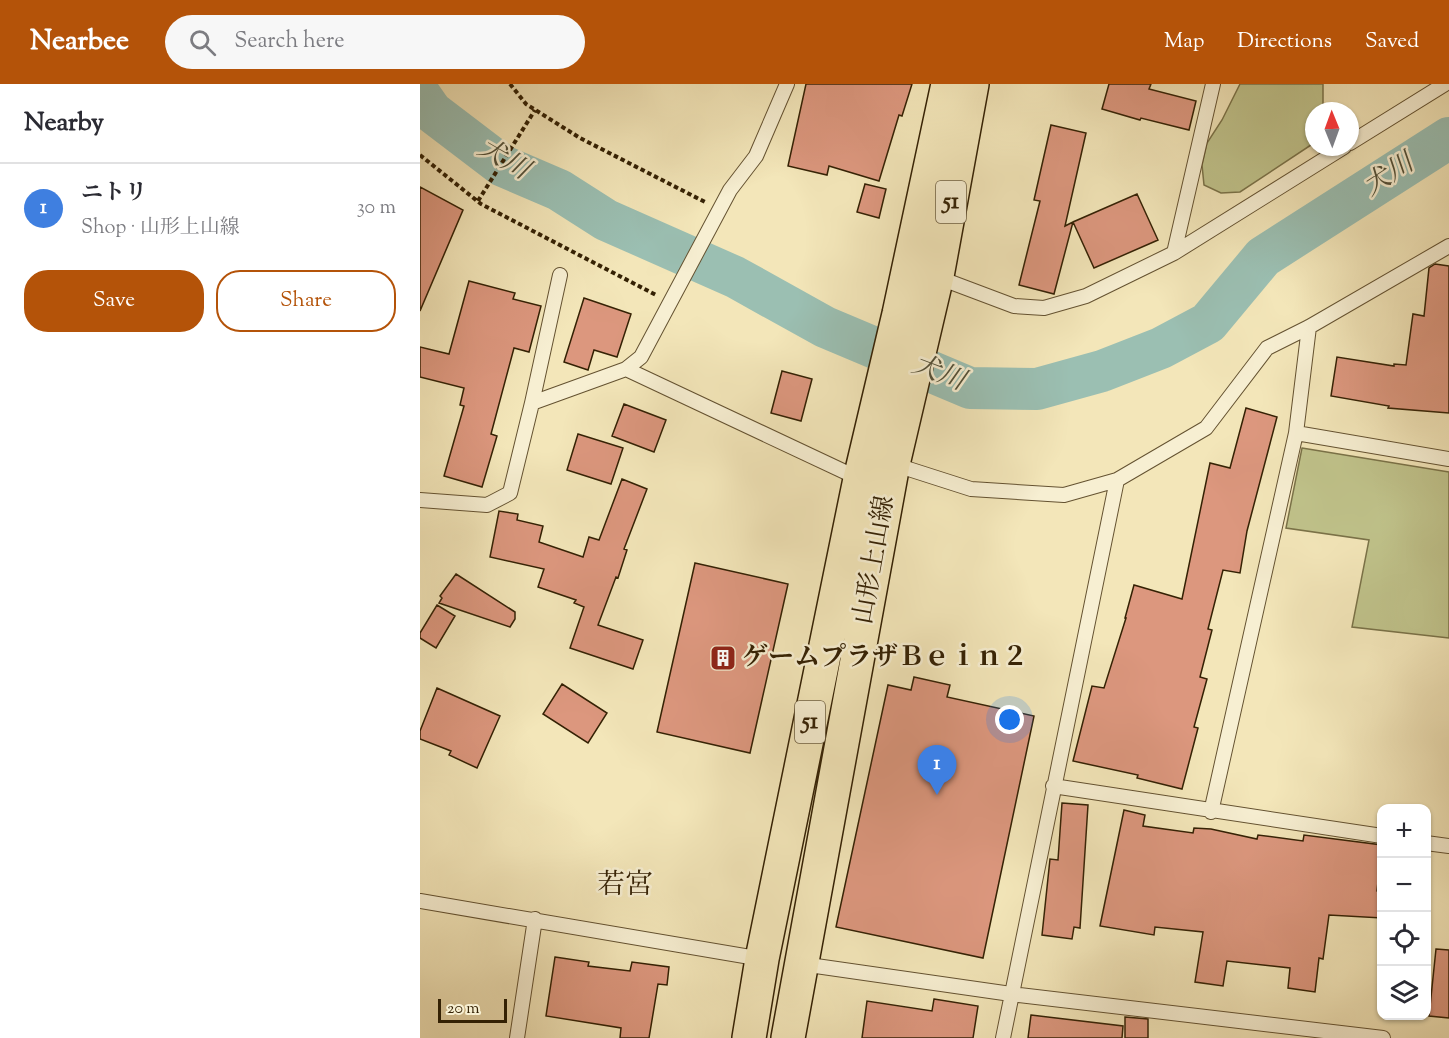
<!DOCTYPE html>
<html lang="en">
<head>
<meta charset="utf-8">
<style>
	body { margin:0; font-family:"Sorts Mill Goudy","Noto Serif JP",serif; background:#f7f7f7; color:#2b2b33 }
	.controls { position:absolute; right:18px; bottom:18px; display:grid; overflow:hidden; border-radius:12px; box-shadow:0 2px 4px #0004 }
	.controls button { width:54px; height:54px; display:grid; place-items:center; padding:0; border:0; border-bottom:2px solid #e1e1e2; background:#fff; color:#2b2b33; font:30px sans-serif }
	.compass { position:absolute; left:885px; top:18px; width:54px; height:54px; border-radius:50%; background:#fff; box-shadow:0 2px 4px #0004; rotate:359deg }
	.scale { position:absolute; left:18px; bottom:15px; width:69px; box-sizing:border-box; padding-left:6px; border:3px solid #342104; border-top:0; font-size:16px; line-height:21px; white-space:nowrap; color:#342104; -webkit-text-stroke:4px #f7efd2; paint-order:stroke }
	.you { position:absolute; left:590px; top:636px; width:21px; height:21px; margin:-15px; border:4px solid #fff; border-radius:50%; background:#1a73e8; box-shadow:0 0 0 9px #1a73e833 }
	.badge { display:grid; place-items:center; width:39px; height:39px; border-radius:50%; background:#b45309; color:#fff; font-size:20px; font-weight:700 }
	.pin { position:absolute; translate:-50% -50px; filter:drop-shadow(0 2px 3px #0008) }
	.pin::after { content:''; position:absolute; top:32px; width:21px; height:18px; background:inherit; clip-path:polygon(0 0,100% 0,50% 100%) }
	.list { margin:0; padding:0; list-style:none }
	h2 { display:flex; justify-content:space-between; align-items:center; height:78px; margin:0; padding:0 24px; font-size:26px }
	h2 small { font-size:20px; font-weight:400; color:#7c7c81 }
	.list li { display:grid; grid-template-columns:39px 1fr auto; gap:18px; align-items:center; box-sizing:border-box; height:90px; padding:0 24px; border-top:2px solid #e1e1e2 }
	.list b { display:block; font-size:22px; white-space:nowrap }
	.list p { margin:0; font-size:20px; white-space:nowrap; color:#7c7c81 }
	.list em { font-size:20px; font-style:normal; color:#7c7c81 }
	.actions { display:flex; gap:12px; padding:18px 24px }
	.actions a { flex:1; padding:14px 0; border:2px solid #b45309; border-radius:24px; text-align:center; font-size:21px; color:#b45309 }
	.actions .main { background:#b45309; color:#fff }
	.icon { flex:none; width:33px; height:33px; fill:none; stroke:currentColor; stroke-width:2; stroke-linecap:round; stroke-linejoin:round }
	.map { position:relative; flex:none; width:1029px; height:954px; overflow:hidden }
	header { display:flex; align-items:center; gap:36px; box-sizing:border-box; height:84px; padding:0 30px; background:#b45309; color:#fff }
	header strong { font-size:28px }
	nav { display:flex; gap:33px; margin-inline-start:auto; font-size:21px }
	.search { width:420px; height:54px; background:#f7f7f7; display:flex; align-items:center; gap:15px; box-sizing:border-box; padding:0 21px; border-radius:33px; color:#7c7c81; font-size:22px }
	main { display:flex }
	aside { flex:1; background:#fff }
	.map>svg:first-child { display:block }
</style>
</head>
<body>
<header>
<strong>Nearbee</strong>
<div class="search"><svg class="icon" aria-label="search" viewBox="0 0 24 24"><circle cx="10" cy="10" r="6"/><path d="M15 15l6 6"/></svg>Search here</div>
<nav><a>Map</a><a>Directions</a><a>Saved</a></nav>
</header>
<main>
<aside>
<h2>Nearby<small></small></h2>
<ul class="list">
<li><span class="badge" style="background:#3f7fe0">1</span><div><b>ニトリ</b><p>Shop · 山形上山線</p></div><em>30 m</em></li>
</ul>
<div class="actions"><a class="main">Save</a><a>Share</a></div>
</aside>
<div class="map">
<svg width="1029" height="954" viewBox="0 0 1029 954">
	<rect width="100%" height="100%" fill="#f3e6b9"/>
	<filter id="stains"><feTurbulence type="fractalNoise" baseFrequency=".00333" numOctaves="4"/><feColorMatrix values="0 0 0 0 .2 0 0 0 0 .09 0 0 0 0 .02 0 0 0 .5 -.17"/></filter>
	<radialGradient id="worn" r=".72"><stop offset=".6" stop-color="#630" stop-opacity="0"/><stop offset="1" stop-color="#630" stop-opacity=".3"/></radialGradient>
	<path fill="#c0c38b" stroke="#7a7248" stroke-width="1.5" d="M820 0H903V27H894V59L820 108 801 109 784 101 782 81 787 59 802 36Z
		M882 364 1029 388V554L932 543 949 456 866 444Z"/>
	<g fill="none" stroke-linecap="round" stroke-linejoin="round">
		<path stroke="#9bbfb2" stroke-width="42" d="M0 11 12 28 83 82 139 106 186 136 315 193 405 243 550 304 617 305 682 287 741 264 788 239 843 173 1029 54"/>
	</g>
	<path fill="#dc977e" stroke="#342104" stroke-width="1.5" d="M386 0H492L482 32 479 31 459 97 409 82 407 91 368 82Z
		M689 0H731L729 5 776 17 769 46 721 34 720 36 682 25Z
		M631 41 666 49 645 142 653 138 634 210 599 201 620 117 614 116Z
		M445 100 466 105 459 134 437 128Z
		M0 103 43 126 0 227Z
		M717 110 738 156 674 184 653 138Z
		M1015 180 1029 182V329L968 324 969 322 911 312 917 273 974 282V280L986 281 993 230 1004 232 1009 184Z
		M49 197 95 209 93 215 121 222 109 268 94 264 71 350 77 352 62 403 24 392 44 322 40 321 44 304 0 293V263L29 270Z
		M164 214 211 230 197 273 174 266 168 286 144 278Z
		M362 287 392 295 381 337 351 329Z
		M204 320 246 336 234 368 192 352Z
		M826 324 857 333 827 447 820 489 803 486 788 545 792 546 780 593 787 595 774 643 778 644 762 705 717 694 718 691 653 677 672 602 684 604 706 534H705L714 501 762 515 790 379 810 384Z
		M158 350 203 364 191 400 147 386Z
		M202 395 227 405 204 465 207 466 198 494 196 493 178 541 223 556 213 585 150 564 164 523 154 519 156 516 118 503 124 485 70 473 79 427 98 430 97 436 123 442 119 458 163 473 169 453 179 456Z
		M275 479 368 500 330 669 237 648Z
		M36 490 95 528V535L90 543 19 519 22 514 20 512Z
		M17 521 35 532 16 564 0 554V549Z
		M494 593 530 601 527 613 614 632 563 874 416 843 468 601 491 606Z
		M142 600 187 629 168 659 123 630Z
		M17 604 80 632 57 684 29 671 31 667 0 655V647Z
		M642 719 668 721 660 844 654 843 652 855 622 851 630 775 638 776Z
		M704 726 725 731 723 742 773 749 774 744 791 745 837 755 838 751 883 757 884 751 962 761 957 807 962 808V834L909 831 903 875 899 874 895 908 868 904 870 884 807 877 803 902 775 898 783 848 735 843 734 851 680 842Z
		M1016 865 1029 866V934L1009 932Z
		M135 873 169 878 168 882 210 887 212 878 249 883 247 901 238 900 229 954H200L201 944 126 932Z
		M514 915 558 922 553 954H442L447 917 512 927Z
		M611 931 703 942 702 954H608Z
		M705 933 728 935V954H705Z"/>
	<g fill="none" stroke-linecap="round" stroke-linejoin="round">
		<g stroke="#645231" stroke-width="16">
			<path id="service" d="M930 59 1025 0
				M754 169 793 0
				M517 193 594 222 624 224 666 212 754 169 924 63
				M206 285 440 395
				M112 319 140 191
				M876 349 1029 375
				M473 380 551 405 644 411 697 396 786 344 847 264 889 243 1029 162
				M0 416 67 421 90 409 112 319 206 285 221 273 310 106 336 72 367 0
				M633 702 962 752
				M791 728 876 349 889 243
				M1006 759 1029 762
				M0 817 342 875
				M382 880 591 910 963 954
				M97 954 115 835
				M583 954 697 396"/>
		</g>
		<g stroke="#342104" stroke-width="36">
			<path id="primary" d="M329 954 342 875 440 395 479 230 528 0
				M368 954 473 380 517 192 552 0"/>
		</g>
		<path stroke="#342104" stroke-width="4" stroke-dasharray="4.5 3" stroke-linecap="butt" d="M90 0 106 20 160 54 285 118
			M0 71 61 120 236 211
			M58 117 115 26"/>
		<use href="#service" stroke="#f7efd2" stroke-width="14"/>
		<use href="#primary" stroke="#f3e6b9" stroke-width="33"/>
	</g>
	<defs>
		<g id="building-square" transform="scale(1.35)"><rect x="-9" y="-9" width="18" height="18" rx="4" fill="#8f2418" stroke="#f7efd2"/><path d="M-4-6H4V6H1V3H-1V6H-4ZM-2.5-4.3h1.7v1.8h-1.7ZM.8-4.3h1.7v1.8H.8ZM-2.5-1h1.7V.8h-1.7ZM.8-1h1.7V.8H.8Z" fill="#fff"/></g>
	</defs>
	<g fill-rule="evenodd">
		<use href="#building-square" x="303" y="574"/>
	</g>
	<g text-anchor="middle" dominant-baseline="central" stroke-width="5" stroke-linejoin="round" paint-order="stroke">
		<g fill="#f7efd2" stroke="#6e5f42" stroke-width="1.5">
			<rect x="516" y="97" width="30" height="42" rx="4.5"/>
			<rect x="375" y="617" width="30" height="42" rx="4.5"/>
		</g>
		<g font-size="24" font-weight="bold" fill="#342104">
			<text x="531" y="118">51</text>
			<text x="390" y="638">51</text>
		</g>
		<g font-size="26" fill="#342104" stroke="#f7efd2">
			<text transform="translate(455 476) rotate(-80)">山形上山線</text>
		</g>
		<g font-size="26" font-weight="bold" fill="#342104" stroke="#f7efd2" text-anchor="start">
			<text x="322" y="574">ゲームプラザＢｅｉｎ２</text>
		</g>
		<g font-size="27" font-style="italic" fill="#535038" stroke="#f7efd2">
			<text transform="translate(83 76) rotate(30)">犬川</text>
			<text transform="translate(969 92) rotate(-33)">犬川</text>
			<text transform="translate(518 290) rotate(21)">犬川</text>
		</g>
		<g font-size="28" fill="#342104" stroke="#f7efd2">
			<text x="205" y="802">若宮</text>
		</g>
	</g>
	<rect width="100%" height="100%" filter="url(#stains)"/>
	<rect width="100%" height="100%" fill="url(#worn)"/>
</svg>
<div class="controls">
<button>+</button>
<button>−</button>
<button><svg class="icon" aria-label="locate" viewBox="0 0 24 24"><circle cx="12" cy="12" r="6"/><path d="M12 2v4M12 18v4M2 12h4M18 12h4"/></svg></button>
<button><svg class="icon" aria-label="layers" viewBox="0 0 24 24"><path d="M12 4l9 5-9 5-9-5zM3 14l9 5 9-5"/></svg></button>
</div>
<svg class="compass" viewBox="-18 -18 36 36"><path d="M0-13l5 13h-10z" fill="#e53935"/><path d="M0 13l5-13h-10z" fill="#7c7c81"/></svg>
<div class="scale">20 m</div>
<div class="you"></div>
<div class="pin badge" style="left:517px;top:711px;background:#3f7fe0">1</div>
</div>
</main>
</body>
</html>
